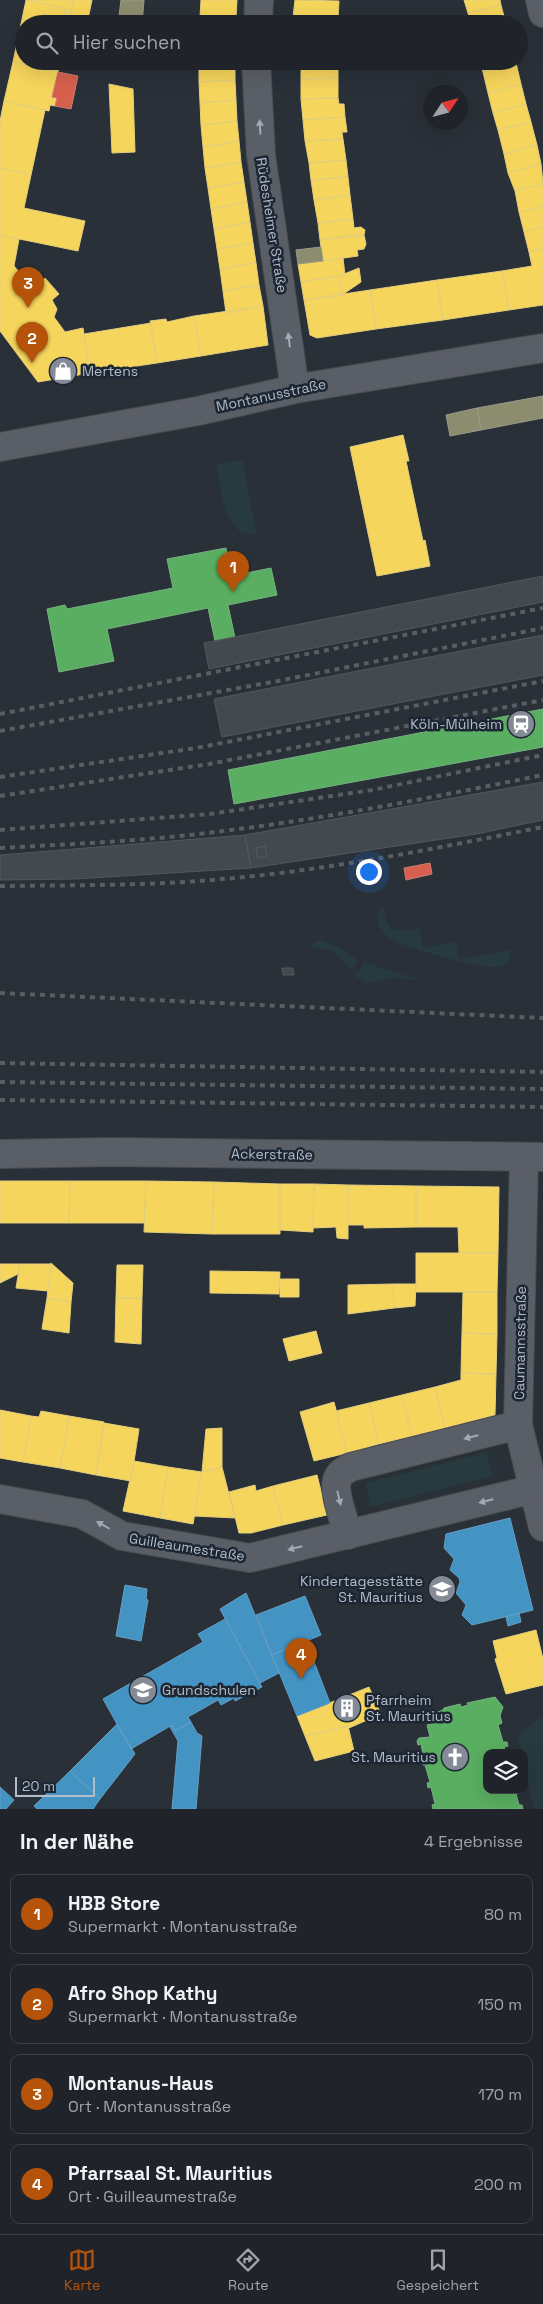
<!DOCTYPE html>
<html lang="de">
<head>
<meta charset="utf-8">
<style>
	body { margin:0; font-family:"Space Grotesk",sans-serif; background:#282c32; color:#f1f3f6 }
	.controls { position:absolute; right:15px; bottom:15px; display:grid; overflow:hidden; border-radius:10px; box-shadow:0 5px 20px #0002 }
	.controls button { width:45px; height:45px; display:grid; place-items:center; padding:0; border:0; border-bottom:1px solid #3d4147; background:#20242a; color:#f1f3f6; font:25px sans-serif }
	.compass { position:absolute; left:423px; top:85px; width:45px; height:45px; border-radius:50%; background:#20242a; box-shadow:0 5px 20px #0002; rotate:54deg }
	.scale { position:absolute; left:15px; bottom:12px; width:80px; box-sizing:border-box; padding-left:5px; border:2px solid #b4bcc9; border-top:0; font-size:14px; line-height:18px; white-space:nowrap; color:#b4bcc9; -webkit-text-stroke:4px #1d2633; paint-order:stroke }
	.you { position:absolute; left:368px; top:871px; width:18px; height:18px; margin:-12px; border:4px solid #fff; border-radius:50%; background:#1a73e8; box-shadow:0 0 0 8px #1a73e833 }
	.badge { display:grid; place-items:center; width:32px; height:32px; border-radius:50%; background:#b45309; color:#fff; font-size:16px; font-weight:700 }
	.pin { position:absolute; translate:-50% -41px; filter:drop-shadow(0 1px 2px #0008) }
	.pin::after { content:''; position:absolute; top:26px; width:18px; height:15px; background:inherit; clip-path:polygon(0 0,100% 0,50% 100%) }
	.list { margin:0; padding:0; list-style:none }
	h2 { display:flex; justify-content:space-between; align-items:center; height:65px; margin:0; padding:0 20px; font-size:21px }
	h2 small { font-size:16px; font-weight:400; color:#a2a4a8 }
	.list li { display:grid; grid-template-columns:32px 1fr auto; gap:15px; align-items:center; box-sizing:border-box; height:80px; margin:0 10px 10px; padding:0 10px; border:1px solid #3d4147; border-radius:10px }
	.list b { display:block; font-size:19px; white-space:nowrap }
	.list p { margin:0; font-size:16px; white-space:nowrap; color:#a2a4a8 }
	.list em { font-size:16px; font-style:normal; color:#a2a4a8 }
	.icon { flex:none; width:28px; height:28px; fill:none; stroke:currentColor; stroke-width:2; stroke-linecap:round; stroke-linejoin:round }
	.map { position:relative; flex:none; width:543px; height:1809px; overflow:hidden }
	.search { position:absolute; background:#20242a; box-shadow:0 5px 20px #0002; left:15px; right:15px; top:15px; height:55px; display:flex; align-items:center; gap:12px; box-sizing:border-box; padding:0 18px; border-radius:28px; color:#a2a4a8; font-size:19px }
	.sheet { height:425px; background:#20242a }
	nav { display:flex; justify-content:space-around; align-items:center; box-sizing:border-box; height:70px; border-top:1px solid #3d4147; background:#20242a; font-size:14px; color:#a2a4a8 }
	nav a { display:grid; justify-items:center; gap:2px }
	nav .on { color:#b45309 }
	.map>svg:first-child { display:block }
</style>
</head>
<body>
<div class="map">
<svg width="543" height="1809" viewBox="0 0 543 1809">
	<rect width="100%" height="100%" fill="#2a3038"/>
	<path fill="#273a3e" d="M243 460 256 534C224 540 221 486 216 464Z
		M384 907 387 925C397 933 407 930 419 928L423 948 456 942 460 959 511 950 508 962C503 966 497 968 490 967 473 966 405 948 391 939 382 933 374 920 378 910Z
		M320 940 340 948 358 960 351 970C337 951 331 950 308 946Z
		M364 962 422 981 392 977 368 984 355 976Z
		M487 1452 492 1476 371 1507 365 1483Z
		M543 1715V1809H534L524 1765V1753H522L518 1736Z"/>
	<path fill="#f6d55c" stroke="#e2ce7d" d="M26 0H73L70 17 64 15 65 9Z
		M26 0 65 9 64 15 70 17 68 24H24V61H60L58 72 13 62Z
		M73 0H92L88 19 70 17Z
		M201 0H237L236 18 200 17Z
		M295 0 339 1 338 19 293 17Z
		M464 0H500L501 5 468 13Z
		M501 5 506 24H471L468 13Z
		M200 17 236 18V24H200Z
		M299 17 338 19V24H299Z
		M199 61H235V80L199 82Z
		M301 61H338V78L301 79Z
		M480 61H515L516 63 483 72Z
		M13 62 58 72 52 97 57 98 55 106 50 105 49 111 4 101Z
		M516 63 521 84 488 93 483 72Z
		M338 78V98L301 99V79Z
		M235 80 236 100 200 103 199 82Z
		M109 84 133 89 135 152 112 153Z
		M521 84 526 104 493 113 488 93Z
		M338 98 339 104H344L345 117 303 120 301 99Z
		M236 100 237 121 201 125 200 103Z
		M4 101 45 110 31 175 0 168V121Z
		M526 104 531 122 498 130 493 113Z
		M345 117 347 132H342L343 139 305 141 303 120Z
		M237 121 239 141 203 147 201 125Z
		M531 122 537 145 504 154 498 130Z
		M343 139 346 160 309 163 305 141Z
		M239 141 241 162 205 168 203 147Z
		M537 145 541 164 508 173 504 154Z
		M346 160 348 177 311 180 309 163Z
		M241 162 244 182 208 188 205 168Z
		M541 164 543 184 515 191 508 173Z
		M0 168 31 175 24 208 85 221 78 251 0 235Z
		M348 177 350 195 314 200 311 180Z
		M244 182 247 202 211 209 208 188Z
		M543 184V207L519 212 515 191Z
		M350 195 353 219 318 223 314 200Z
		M247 202 250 222 214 229 211 209Z
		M543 207V226L524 232 519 212Z
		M353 219 354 228 361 227 365 230 364 235 320 240 318 223Z
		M250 222 253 243 217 249 214 229Z
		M543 226V247L529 252 524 232Z
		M0 235 19 239 14 266 25 279 34 278 39 283 45 278 59 294 52 300 57 309 54 317 65 332 83 328 90 373 38 382 0 331Z
		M353 235H364L366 244 364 249 357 250 358 256 323 261 320 240Z
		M253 243 256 263 220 269 217 249Z
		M543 247V305L509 310 502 271 532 266 529 252Z
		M343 258 345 275 301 282 298 264Z
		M256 263 259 285 223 291 220 269Z
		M359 268 361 282 342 295 339 276Z
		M502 271 509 310 443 320 437 280Z
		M339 276 342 295 304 300 301 282Z
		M437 280 443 320 376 329 370 290Z
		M259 285 263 306 226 313 223 291Z
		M370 290 376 329 317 338 310 335 304 300Z
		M263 306 268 345 201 356 194 316Z
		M194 316 201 356 157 363 150 321 166 319 167 322Z
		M151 323 157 363 90 373 84 334Z
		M403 435 409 461H406L423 541 425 540 430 566 377 576 350 447Z
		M0 1181H70L69 1223H0Z
		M70 1181H146L144 1223H69Z
		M146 1181 214 1182 212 1234 144 1232Z
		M214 1182 280 1184V1234H212Z
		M280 1184H314L313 1232 280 1230Z
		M314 1184 348 1185V1239L337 1238 336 1227 313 1228Z
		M348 1185 416 1186V1227L364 1228V1225H348Z
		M416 1186 499 1187 498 1253H459L458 1227H416Z
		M416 1253H498L497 1292H416Z
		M51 1263 73 1283 71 1302 47 1298Z
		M0 1264H20L18 1274 0 1283Z
		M20 1264H51L48 1291 16 1288Z
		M117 1265H143L142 1298H116Z
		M210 1271 280 1272 279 1294 210 1293Z
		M280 1279H299V1297H280Z
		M393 1284 394 1308 348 1314V1285Z
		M393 1284H416L415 1306 394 1308Z
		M463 1292H497V1334L462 1333Z
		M47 1298 71 1302 69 1333 42 1329Z
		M116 1298H142L141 1344 115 1342Z
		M316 1331 322 1353 289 1361 283 1339Z
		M462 1333 497 1334 496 1374 461 1373Z
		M461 1373 496 1374 495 1415 445 1428 435 1387 461 1380Z
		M435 1387 445 1428 412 1436 402 1395Z
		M402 1395 412 1436 379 1444 369 1403Z
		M334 1402 347 1453 314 1461 300 1412Z
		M369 1403 379 1444 347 1453 336 1411Z
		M0 1410 31 1416 23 1462 0 1458Z
		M41 1411 69 1416 60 1468 23 1462 31 1416 39 1417Z
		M69 1416 104 1422 96 1475 60 1468Z
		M104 1423 139 1429 131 1481 96 1475Z
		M222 1428V1467L202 1472 206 1429Z
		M134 1461 168 1467 160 1518 123 1511Z
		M168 1467 202 1472 193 1524 160 1518Z
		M222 1467 235 1518 194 1516 202 1472Z
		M317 1475 327 1515 283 1525 273 1486Z
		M255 1485 256 1491 273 1486 283 1525 251 1533H239L229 1492Z
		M536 1630 543 1659V1685L506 1694 495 1659 497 1658 493 1641Z
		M369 1687 381 1714 349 1728 348 1726 305 1736 297 1716Z
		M348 1726 354 1751 315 1761 305 1736Z"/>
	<path fill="#d6604d" stroke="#cc7c72" d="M58 72 78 76 71 109 55 106 57 98 52 97Z
		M430 863 432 874 406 880 404 868Z"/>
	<path fill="#4393c3" stroke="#659fc5" d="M510 1518 533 1610 472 1625 462 1615 466 1605 456 1593 460 1582 459 1578 450 1570 454 1559 444 1548 446 1534Z
		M125 1585 147 1589 146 1599 148 1600 141 1641 116 1636Z
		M246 1593 279 1673 260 1683 220 1609Z
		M305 1596 321 1635 272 1655 256 1615Z
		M519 1613 521 1622 508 1626 506 1617Z
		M225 1619 262 1687 235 1701 234 1698 221 1705 218 1700 188 1717 191 1722 175 1731 172 1725 131 1749 103 1699 203 1642 198 1634Z
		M306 1641 330 1703 297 1716 272 1655Z
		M191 1722 197 1733 202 1736 196 1809H172L178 1741 170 1727 172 1725 175 1731Z
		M117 1724 135 1754 100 1799 70 1771Z
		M70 1771 100 1799 93 1809H37L34 1806Z
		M0 1787 14 1800 6 1809H0Z"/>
	<path fill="#5aae61" stroke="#75b280" d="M226 548 232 576 271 568 277 595 228 605 235 638 215 641 208 608 107 629 114 661 59 672 47 609 65 605 67 609 173 588 167 559Z
		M543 709V747L234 804 228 770Z
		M495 1697 503 1707 500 1716 502 1723 498 1725 503 1742H507L508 1746 504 1747 506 1753H487V1790H515L519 1805H522L523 1809H433L432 1805 435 1804 431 1787 428 1788 427 1783 430 1782 425 1765H423L422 1761 424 1760 421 1744 418 1745 417 1741 419 1738 430 1737 427 1725 435 1723 433 1715 430 1714 431 1711 435 1713 443 1710 444 1708 460 1704 461 1707 468 1705 467 1703Z"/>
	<path fill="#8c8c6e" stroke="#989a89" d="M121 0H144L142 24H118Z
		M321 247 323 261 298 264 296 250Z
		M543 396V418L481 430 477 408Z
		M477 408 481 430 450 436 446 415Z"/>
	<path fill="#444950" stroke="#52575f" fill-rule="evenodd" d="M543 576V602L209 669 204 643Z
		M543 635V675L222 737 214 699Z
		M543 782V820L476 834 251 868 245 835ZM265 846 267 856 258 858 256 848Z
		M245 835 251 868 75 879 0 880V855Z
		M265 846 267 856 258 858 256 848Z
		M282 968H293L294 975H283Z"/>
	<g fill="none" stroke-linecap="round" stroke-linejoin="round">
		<g stroke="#484c53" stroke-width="30">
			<path id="minor" d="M540 0 543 13
				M258 24 259 0
				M256 61 261 155 295 389
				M0 447 198 411 295 389 543 348
				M0 1154 111 1152 543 1157
				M524 1157 518 1425 543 1527
				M0 1499 82 1514 122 1536 250 1558 534 1489
				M348 1535C345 1522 333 1492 337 1480 339 1473 345 1470 351 1467L518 1425"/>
		</g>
		<use href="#minor" stroke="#5a5e66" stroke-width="28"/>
		<path stroke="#595d64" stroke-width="4" stroke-dasharray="5 5" stroke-linecap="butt" d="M0 714 543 608
			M0 731 278 681 543 628
			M0 777 196 748 543 681
			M0 796 209 764 543 700
			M0 830 210 814 372 790 543 755
			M0 848C72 844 144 841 215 832 325 819 434 797 543 775
			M0 886C74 885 149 886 223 879 330 870 437 848 543 827
			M0 993 543 1018
			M0 1063 543 1072
			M0 1082 543 1089
			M0 1100 543 1107"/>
	</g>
	<defs><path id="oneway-solid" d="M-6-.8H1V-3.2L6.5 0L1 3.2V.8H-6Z" transform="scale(1.25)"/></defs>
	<g fill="#a2a9b5">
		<use href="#oneway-solid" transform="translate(260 127) rotate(-93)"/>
		<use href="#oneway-solid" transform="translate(289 340) rotate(-97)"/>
		<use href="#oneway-solid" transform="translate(471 1437) rotate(166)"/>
		<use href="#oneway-solid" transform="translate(339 1498) rotate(76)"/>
		<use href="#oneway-solid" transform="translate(486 1501) rotate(166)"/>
		<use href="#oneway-solid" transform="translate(103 1525) rotate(-150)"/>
		<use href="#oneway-solid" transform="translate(295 1548) rotate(166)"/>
	</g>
	<defs>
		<g id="shop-disc" transform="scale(1.4375)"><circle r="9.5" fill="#848b96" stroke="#1d2633"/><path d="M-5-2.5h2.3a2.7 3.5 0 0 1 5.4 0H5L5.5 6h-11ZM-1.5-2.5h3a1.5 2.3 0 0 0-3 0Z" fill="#fff"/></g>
		<g id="station-disc" transform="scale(1.4375)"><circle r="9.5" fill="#848b96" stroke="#1d2633"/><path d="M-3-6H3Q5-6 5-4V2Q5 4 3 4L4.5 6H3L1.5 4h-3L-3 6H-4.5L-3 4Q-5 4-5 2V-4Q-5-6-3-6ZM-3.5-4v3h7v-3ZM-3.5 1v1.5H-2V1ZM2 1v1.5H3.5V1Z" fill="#fff"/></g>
		<g id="school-disc" transform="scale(1.4375)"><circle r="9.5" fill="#848b96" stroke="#1d2633"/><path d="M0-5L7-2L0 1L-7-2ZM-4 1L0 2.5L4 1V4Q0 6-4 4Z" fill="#fff"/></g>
		<g id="building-disc" transform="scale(1.4375)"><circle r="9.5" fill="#848b96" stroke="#1d2633"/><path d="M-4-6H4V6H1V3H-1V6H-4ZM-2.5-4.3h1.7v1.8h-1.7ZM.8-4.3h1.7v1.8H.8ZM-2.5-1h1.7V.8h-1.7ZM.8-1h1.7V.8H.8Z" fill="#fff"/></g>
		<g id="church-disc" transform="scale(1.4375)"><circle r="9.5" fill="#848b96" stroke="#1d2633"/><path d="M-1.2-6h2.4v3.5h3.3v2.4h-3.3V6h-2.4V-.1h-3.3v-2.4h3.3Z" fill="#fff"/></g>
	</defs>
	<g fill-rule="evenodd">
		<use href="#shop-disc" x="63" y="371"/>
		<use href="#station-disc" x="521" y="724"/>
		<use href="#school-disc" x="442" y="1589"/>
		<use href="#school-disc" x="143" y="1690"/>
		<use href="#building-disc" x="347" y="1708"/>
		<use href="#church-disc" x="455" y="1757"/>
	</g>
	<g text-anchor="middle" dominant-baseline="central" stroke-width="5" stroke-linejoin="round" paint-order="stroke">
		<g font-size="14" fill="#b4bcc9" stroke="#1d2633">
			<text transform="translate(272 225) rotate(81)">Rüdesheimer Straße</text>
			<text transform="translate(271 395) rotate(-12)">Montanusstraße</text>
			<text transform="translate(272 1154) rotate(1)">Ackerstraße</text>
			<text transform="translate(520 1343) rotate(-89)">Caumannsstraße</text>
			<text transform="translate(187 1547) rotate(9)">Guilleaumestraße</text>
		</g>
		<g font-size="14" fill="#b4bcc9" stroke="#1d2633" text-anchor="start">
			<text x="82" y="371">Mertens</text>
			<text x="502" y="724" text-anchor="end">Köln-Mülheim</text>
			<text x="423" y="1581" text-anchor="end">Kindertagesstätte<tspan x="423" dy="16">St. Mauritius</tspan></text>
			<text x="162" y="1690">Grundschulen</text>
			<text x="366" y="1700">Pfarrheim<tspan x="366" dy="16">St. Mauritius</tspan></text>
			<text x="436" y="1757" text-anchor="end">St. Mauritius</text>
		</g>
	</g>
</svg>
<div class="controls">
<button><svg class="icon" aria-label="layers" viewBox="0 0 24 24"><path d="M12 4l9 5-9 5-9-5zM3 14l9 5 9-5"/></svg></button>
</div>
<svg class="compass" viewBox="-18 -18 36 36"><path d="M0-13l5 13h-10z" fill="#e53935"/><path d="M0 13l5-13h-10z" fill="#a2a4a8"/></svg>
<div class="scale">20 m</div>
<div class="you"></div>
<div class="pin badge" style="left:233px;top:592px">1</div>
<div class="pin badge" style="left:32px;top:363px">2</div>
<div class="pin badge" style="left:28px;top:308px">3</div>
<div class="pin badge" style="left:301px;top:1679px">4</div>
<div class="search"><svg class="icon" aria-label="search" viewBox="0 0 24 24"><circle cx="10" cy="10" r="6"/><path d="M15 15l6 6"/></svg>Hier suchen</div>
</div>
<section class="sheet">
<h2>In der Nähe<small>4 Ergebnisse</small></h2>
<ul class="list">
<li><span class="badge">1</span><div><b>HBB Store</b><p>Supermarkt · Montanusstraße</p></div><em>80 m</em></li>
<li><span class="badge">2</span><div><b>Afro Shop Kathy</b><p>Supermarkt · Montanusstraße</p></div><em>150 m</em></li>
<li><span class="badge">3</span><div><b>Montanus-Haus</b><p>Ort · Montanusstraße</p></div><em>170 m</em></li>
<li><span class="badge">4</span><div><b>Pfarrsaal St. Mauritius</b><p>Ort · Guilleaumestraße</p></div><em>200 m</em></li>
</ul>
</section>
<nav>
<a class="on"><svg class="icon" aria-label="map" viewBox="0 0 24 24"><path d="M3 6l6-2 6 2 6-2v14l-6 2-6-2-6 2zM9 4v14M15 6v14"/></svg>Karte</a>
<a><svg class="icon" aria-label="directions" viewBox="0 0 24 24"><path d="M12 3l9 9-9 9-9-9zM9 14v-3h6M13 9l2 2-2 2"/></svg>Route</a>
<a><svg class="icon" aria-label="saved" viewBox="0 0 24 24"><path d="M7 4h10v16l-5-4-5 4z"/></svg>Gespeichert</a>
</nav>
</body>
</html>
